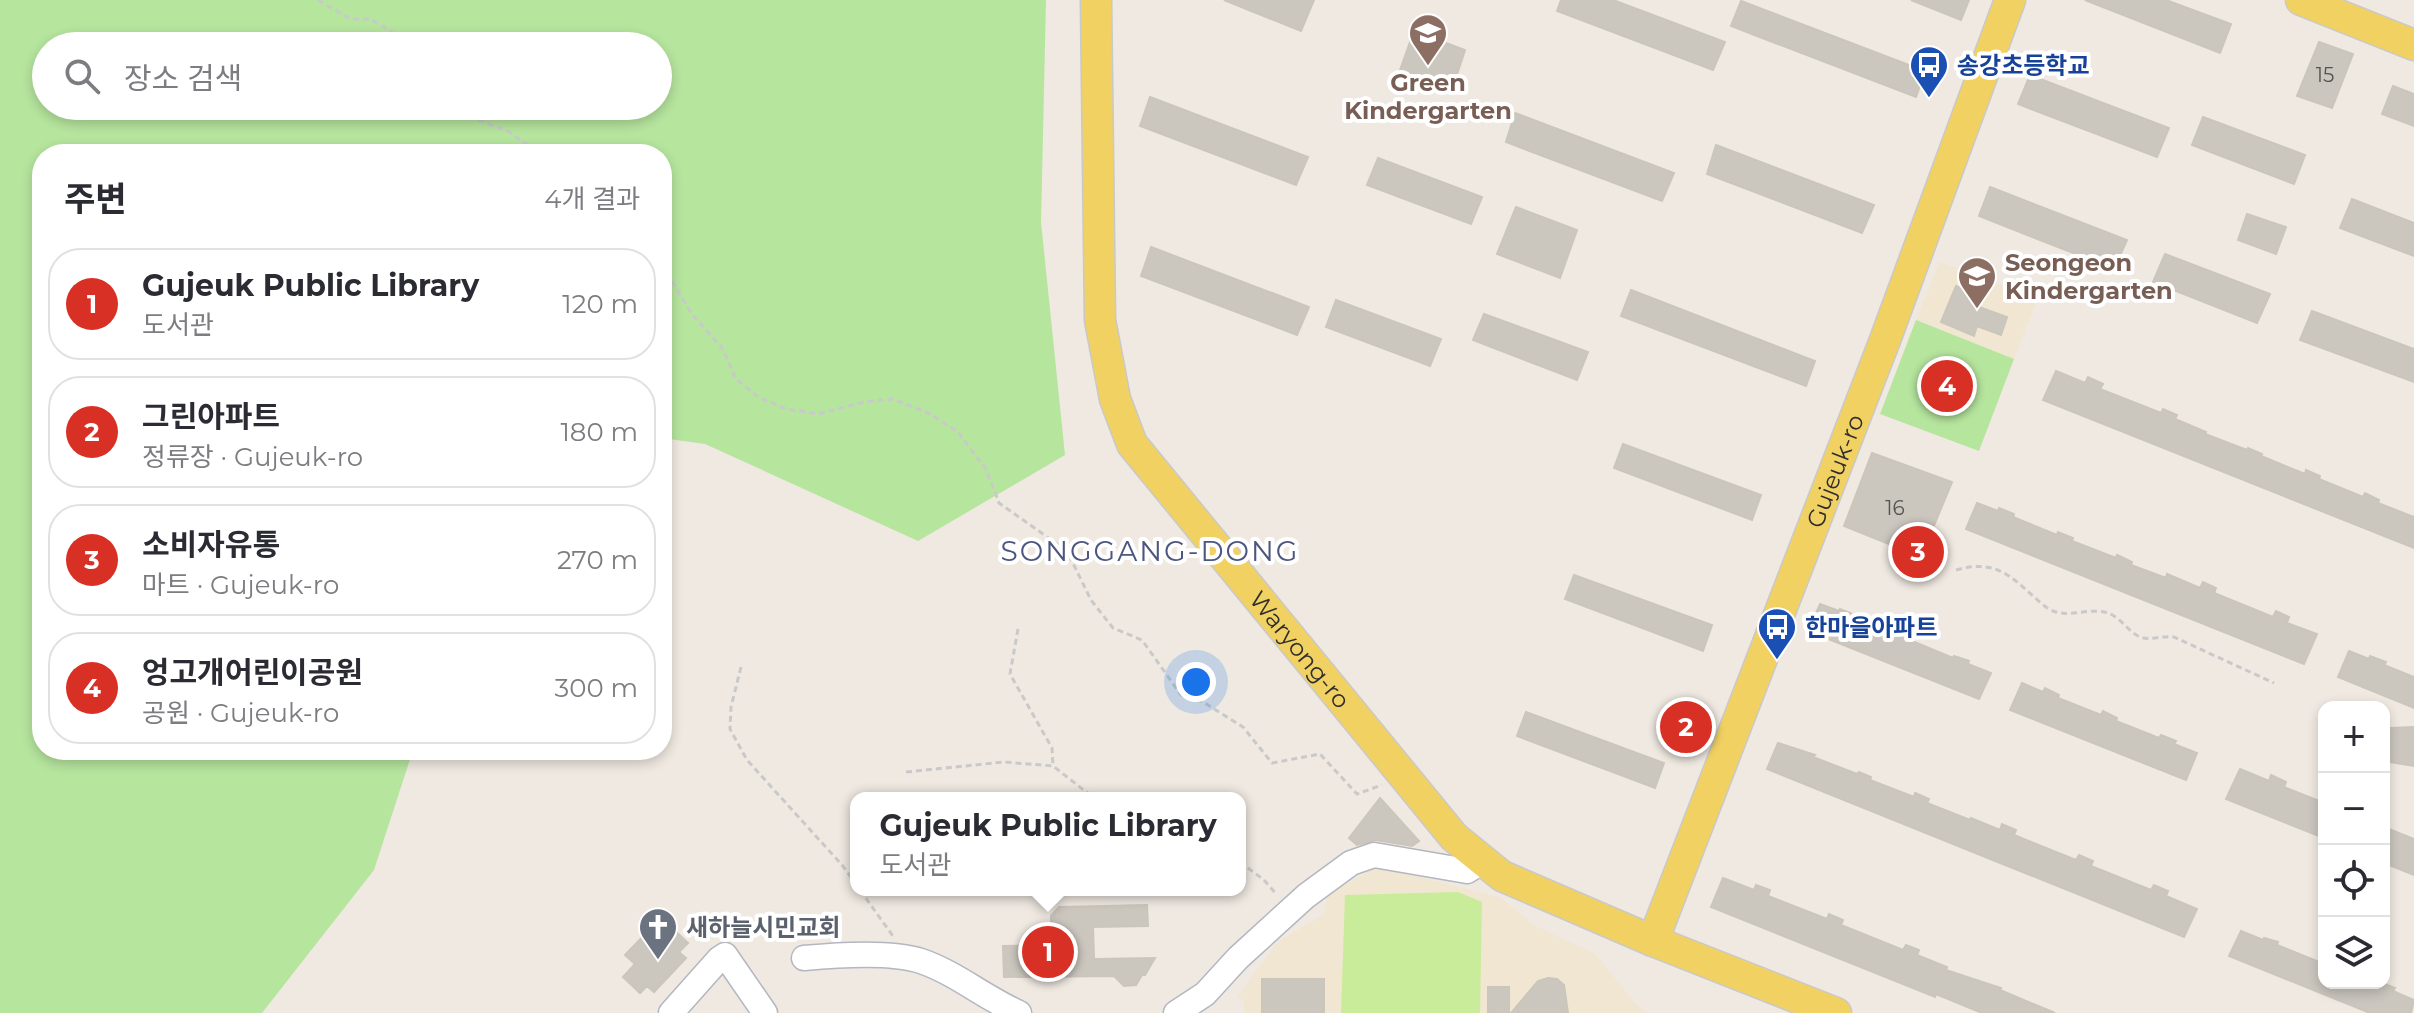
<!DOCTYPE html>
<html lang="ko">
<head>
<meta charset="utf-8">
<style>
	body { margin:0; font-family:Montserrat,"Noto Sans KR",sans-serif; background:#f7f7f7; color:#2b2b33 }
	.controls { position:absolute; right:24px; bottom:24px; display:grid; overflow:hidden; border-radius:16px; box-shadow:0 4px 12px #0003 }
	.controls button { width:72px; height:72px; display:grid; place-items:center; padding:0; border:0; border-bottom:2px solid #e1e1e2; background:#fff; color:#2b2b33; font:40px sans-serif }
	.you { position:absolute; left:1196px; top:682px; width:28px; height:28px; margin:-20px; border:6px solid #fff; border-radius:50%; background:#1a73e8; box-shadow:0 0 0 12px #1a73e833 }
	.badge { display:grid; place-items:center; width:52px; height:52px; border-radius:50%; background:#d93025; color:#fff; font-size:26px; font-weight:700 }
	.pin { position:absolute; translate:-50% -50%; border:4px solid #fff; box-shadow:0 2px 8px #0006 }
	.popup { position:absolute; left:850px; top:792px; width:396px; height:104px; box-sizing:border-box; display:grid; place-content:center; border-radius:16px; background:#fff; filter:drop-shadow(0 2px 6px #0005); font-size:26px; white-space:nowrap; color:#7c7c81 }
	.popup b { font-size:30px; color:#2b2b33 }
	.popup::after { content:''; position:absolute; left:50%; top:100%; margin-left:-16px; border:16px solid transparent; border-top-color:#fff }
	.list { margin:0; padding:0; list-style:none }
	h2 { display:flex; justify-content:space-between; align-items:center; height:104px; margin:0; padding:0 32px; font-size:34px }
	h2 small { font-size:26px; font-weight:400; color:#7c7c81 }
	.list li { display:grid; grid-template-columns:52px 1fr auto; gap:24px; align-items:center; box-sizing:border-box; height:112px; margin:0 16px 16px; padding:0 16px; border:2px solid #e1e1e2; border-radius:32px }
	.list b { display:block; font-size:30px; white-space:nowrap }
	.list p { margin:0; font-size:26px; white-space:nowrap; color:#7c7c81 }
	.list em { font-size:26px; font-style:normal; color:#7c7c81 }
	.icon { flex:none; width:44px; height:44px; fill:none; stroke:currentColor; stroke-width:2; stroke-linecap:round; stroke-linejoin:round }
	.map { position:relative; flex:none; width:2414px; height:1013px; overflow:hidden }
	.search { position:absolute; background:#fff; box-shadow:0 4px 12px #0003; left:32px; top:32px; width:640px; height:88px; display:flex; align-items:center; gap:20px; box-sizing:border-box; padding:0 28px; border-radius:44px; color:#7c7c81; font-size:30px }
	.panel { position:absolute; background:#fff; box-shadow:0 4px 12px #0003; left:32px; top:144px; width:640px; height:616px; border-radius:32px }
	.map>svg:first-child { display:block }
</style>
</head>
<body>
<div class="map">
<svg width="2414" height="1013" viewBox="0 0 2414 1013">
	<rect width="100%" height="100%" fill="#efe9e1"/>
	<path fill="#f0e6d1" d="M1940 262 2037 299 2014 359 1916 320Z
		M1378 866 1501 898 1535 926 1595 954 1634 1002 1647 1013H1244V1000L1237 998 1278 941 1324 915 1327 895Z"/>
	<path fill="#b6e59e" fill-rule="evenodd" d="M0 0H1046L1041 222 1065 455 918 541 705 444 662 438V154H42V750H413L374 870 262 1013H0ZM46 46H658V106H46Z
		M1916 320 2014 359 1979 451 1880 414Z"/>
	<path fill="#c9ec9a" d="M1458 892 1482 902 1480 1013H1341L1345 895Z"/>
	<path fill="#cbc7bf" stroke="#cbc5ba" stroke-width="2" d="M1224 0H1314L1301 31Z
		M1561 0H1613L1725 42 1713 70 1557 11Z
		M1911 0H1969L1961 20Z
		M2085 0H2166L2231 24 2220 53Z
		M1741 1 1925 71 1916 97 1731 26Z
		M1414 31 1465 50 1451 93 1399 73Z
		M2319 42 2353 54 2332 108 2297 96Z
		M2030 75 2169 128 2157 157 2018 104Z
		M2393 86 2414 94V126L2382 114Z
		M1150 97 1308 157 1296 185 1140 126Z
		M1515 113 1674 173 1662 201 1506 142Z
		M2203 117 2305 155 2294 184 2192 145Z
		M1716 145 1874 205 1862 233 1707 174Z
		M1378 158 1482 197 1471 224 1367 185Z
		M1990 187 2127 240 2114 269 1979 216Z
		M2352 199 2414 223V256L2340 228Z
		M1516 207 1577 230 1560 278 1497 254Z
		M2247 214 2286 227 2276 254 2238 240Z
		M1151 247 1309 307 1297 335 1141 276Z
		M2165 254 2270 294 2257 323 2153 282Z
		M1956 286 1983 297 1979 307 2007 317 2001 335 1977 326 1974 336 1941 322Z
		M1631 290 1815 361 1806 386 1621 316Z
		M1336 300 1441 339 1430 366 1326 327Z
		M2312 311 2414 349V382L2300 340Z
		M1484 314 1588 352 1577 380 1473 340Z
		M2056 371 2085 383 2088 377 2103 384 2100 389 2161 413 2163 409 2177 415 2175 419 2206 432 2205 434 2247 450 2248 448 2262 454 2261 456 2305 474 2306 470 2320 476 2319 479 2363 497 2365 493 2379 500 2378 503 2414 517V548L2043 400Z
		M1623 444 1761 495 1752 520 1614 468Z
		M1872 453 1952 482 1921 557 1844 526Z
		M1977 503 1998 511 1999 508 2014 514 2013 517 2057 535 2058 532 2073 538 2072 541 2116 558 2117 555 2132 562 2131 565 2166 578 2167 574 2200 588 2203 582 2216 588 2214 593 2273 617 2276 611 2289 617 2287 623 2317 634 2304 664 1966 529Z
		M1574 575 1712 625 1703 651 1565 599Z
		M1820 604 1839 611 1840 609 1855 615 1854 617 1898 635V633L1913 639 1912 641 1953 658 1954 656 1969 661 1968 664 1991 673 1979 699 1808 631Z
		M2349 651 2369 659 2370 656 2386 662 2384 665 2414 677V708L2338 677Z
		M2022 683 2043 692 2045 688 2059 695 2058 698 2101 715 2103 711 2117 718 2116 721 2159 738 2161 735 2176 741 2174 744 2197 753 2186 780 2010 710Z
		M1526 712 1664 763 1655 788 1517 736Z
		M2414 727V766L2384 761V731L2390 728Z
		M1778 743 1815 755 1813 757 1857 774 1859 772 1871 777 1870 780 1914 797 1915 793 1929 799 1927 803 1970 820 1971 818 2000 830 2002 824 2016 830 2014 835 2076 860 2079 855 2093 861 2091 866 2151 890 2154 885 2168 891 2166 896 2197 909 2184 937 1767 769Z
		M2240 769 2269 781 2271 775 2286 782 2284 787 2324 803V838L2226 799Z
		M1380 798 1419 841 1412 846 1376 840 1357 845 1349 838Z
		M2384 827 2414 839V875L2384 863Z
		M1723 878 1754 890 1756 885 1770 890 1768 896 1827 919 1829 914 1843 920 1841 925 1903 950 1906 945 1919 950 1917 955 1947 967 1946 970 2001 988 2000 990 2055 1013H1982L1936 994 1935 997 1711 907Z
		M1147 905 1148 926 1093 927 1094 959 1155 958 1145 975H1142L1136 985 1124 986 1114 976 1004 977 1003 946 1051 945V916L1059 907Z
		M654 925 666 936 673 929 688 943 679 952 686 958 654 992 647 986 640 993 623 977 635 964 625 955Z
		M2241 931 2263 940 2264 938 2278 942 2277 945 2324 964V983H2382L2395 988 2393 991 2414 1000 2411 1013H2370L2229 956Z
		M1548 978 1557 979 1564 985 1568 1013H1511L1538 981Z
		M1262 979H1324V1013H1262Z
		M1488 987H1509V1013H1488Z"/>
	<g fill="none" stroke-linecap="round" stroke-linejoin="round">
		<g stroke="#b4b7c1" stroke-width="27">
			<path id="minor" d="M804 958C836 955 891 951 921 961 956 973 985 998 1019 1013
				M671 1013 719 959 725 955 765 1013
				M1176 1013 1205 994 1238 958 1306 896 1351 863 1374 855 1467 871 1483 861"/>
		</g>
		<g stroke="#c9c9c9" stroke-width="33">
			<g id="major">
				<path id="s1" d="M1096 0 1100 320 1115 399 1132 444 1454 837 1502 876 1653 941 1836 1013"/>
				<path d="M2301 0 2414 45"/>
				<path id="s2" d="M1653 941 1885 340 2010 0"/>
			</g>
		</g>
		<path stroke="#c9c9c9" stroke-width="3" stroke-dasharray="6 4" stroke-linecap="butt" d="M318 0 351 19H371L395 34 399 46
			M441 106 508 131 540 154
			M662 264 691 313 722 348 736 379 758 397 786 409 818 414 864 402 893 399 928 413 957 431 986 469 999 503 1067 551 1091 600 1113 628 1142 640 1181 695 1203 702 1243 727 1272 763 1320 754 1357 794 1382 785
			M1956 570C1992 560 2007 572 2033 596 2039 601 2045 608 2053 611 2070 618 2090 607 2108 613 2121 618 2127 630 2138 636 2148 642 2162 635 2174 637L2274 683
			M1018 629 1010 674 1052 748 1053 766
			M741 667 731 707 730 729 747 760 842 865 856 884
			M906 772 1004 762 1053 766 1094 798
			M1240 862 1264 880 1277 895
			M860 890 893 936"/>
		<use href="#minor" stroke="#fff" stroke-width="24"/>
		<use href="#major" stroke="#f2d163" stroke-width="30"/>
	</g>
	<defs>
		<g id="school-pin" transform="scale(2)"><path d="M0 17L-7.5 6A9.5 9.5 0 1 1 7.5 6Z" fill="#8d6e63" stroke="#fff"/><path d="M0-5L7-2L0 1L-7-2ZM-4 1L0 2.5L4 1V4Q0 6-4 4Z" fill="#fff"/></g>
		<g id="bus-pin" transform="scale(2)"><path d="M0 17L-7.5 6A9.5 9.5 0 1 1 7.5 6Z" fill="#1a4fb4" stroke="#fff"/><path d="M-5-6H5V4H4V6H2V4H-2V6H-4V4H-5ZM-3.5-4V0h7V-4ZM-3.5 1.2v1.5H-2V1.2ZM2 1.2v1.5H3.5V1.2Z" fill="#fff"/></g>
		<g id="church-pin" transform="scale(2)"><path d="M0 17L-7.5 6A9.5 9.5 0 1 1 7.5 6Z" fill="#6b7280" stroke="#fff"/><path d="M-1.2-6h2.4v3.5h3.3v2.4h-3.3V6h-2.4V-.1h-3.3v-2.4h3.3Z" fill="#fff"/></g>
	</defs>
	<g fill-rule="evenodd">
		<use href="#school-pin" x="1428" y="33"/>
		<use href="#bus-pin" x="1929" y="65"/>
		<use href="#school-pin" x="1977" y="276"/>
		<use href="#bus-pin" x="1777" y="627"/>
		<use href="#church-pin" x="658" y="927"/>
	</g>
	<g text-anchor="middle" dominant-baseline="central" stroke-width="8" stroke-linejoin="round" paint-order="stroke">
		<g font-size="20" fill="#555452">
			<text x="2325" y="75">15</text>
			<text x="1895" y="508">16</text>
		</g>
		<g font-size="24" font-weight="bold" fill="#164399" stroke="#fff" text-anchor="start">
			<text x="1957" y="65">송강초등학교</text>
			<text x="1805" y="627">한마을아파트</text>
		</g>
		<g font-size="24" font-weight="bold" fill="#785e54" stroke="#fff">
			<text x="1428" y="82">Green<tspan x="1428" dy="28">Kindergarten</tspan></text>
			<text x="2005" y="262" text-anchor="start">Seongeon<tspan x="2005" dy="28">Kindergarten</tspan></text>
		</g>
		<g font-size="24" fill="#2e2e2e" stroke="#fff">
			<text stroke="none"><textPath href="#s2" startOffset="504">Gujeuk-ro</textPath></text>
			<text stroke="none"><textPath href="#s1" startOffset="714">Waryong-ro</textPath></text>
		</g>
		<g font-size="24" font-weight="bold" fill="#5b616d" stroke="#fff" text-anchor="start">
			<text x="686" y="927">새하늘시민교회</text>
		</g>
		<g font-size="28" letter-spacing="2" fill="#4d5680" stroke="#fff">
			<text x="1150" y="551">SONGGANG-DONG</text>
		</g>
	</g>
</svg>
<div class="controls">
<button>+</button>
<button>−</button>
<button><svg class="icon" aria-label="locate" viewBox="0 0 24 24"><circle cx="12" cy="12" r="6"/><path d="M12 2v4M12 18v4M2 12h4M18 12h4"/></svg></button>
<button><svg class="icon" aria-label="layers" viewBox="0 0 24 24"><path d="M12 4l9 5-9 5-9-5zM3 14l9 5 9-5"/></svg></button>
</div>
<div class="you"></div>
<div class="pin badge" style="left:1048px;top:952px">1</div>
<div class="popup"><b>Gujeuk Public Library</b>도서관</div>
<div class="pin badge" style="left:1686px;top:727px">2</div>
<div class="pin badge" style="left:1918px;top:552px">3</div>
<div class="pin badge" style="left:1947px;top:386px">4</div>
<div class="search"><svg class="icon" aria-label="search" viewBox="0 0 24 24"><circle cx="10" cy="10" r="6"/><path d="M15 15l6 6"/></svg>장소 검색</div>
<section class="panel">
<h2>주변<small>4개 결과</small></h2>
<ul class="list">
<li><span class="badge">1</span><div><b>Gujeuk Public Library</b><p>도서관</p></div><em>120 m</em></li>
<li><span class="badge">2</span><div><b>그린아파트</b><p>정류장 · Gujeuk-ro</p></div><em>180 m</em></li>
<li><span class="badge">3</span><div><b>소비자유통</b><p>마트 · Gujeuk-ro</p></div><em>270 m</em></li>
<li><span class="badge">4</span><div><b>엉고개어린이공원</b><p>공원 · Gujeuk-ro</p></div><em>300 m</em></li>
</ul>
</section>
</div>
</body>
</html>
